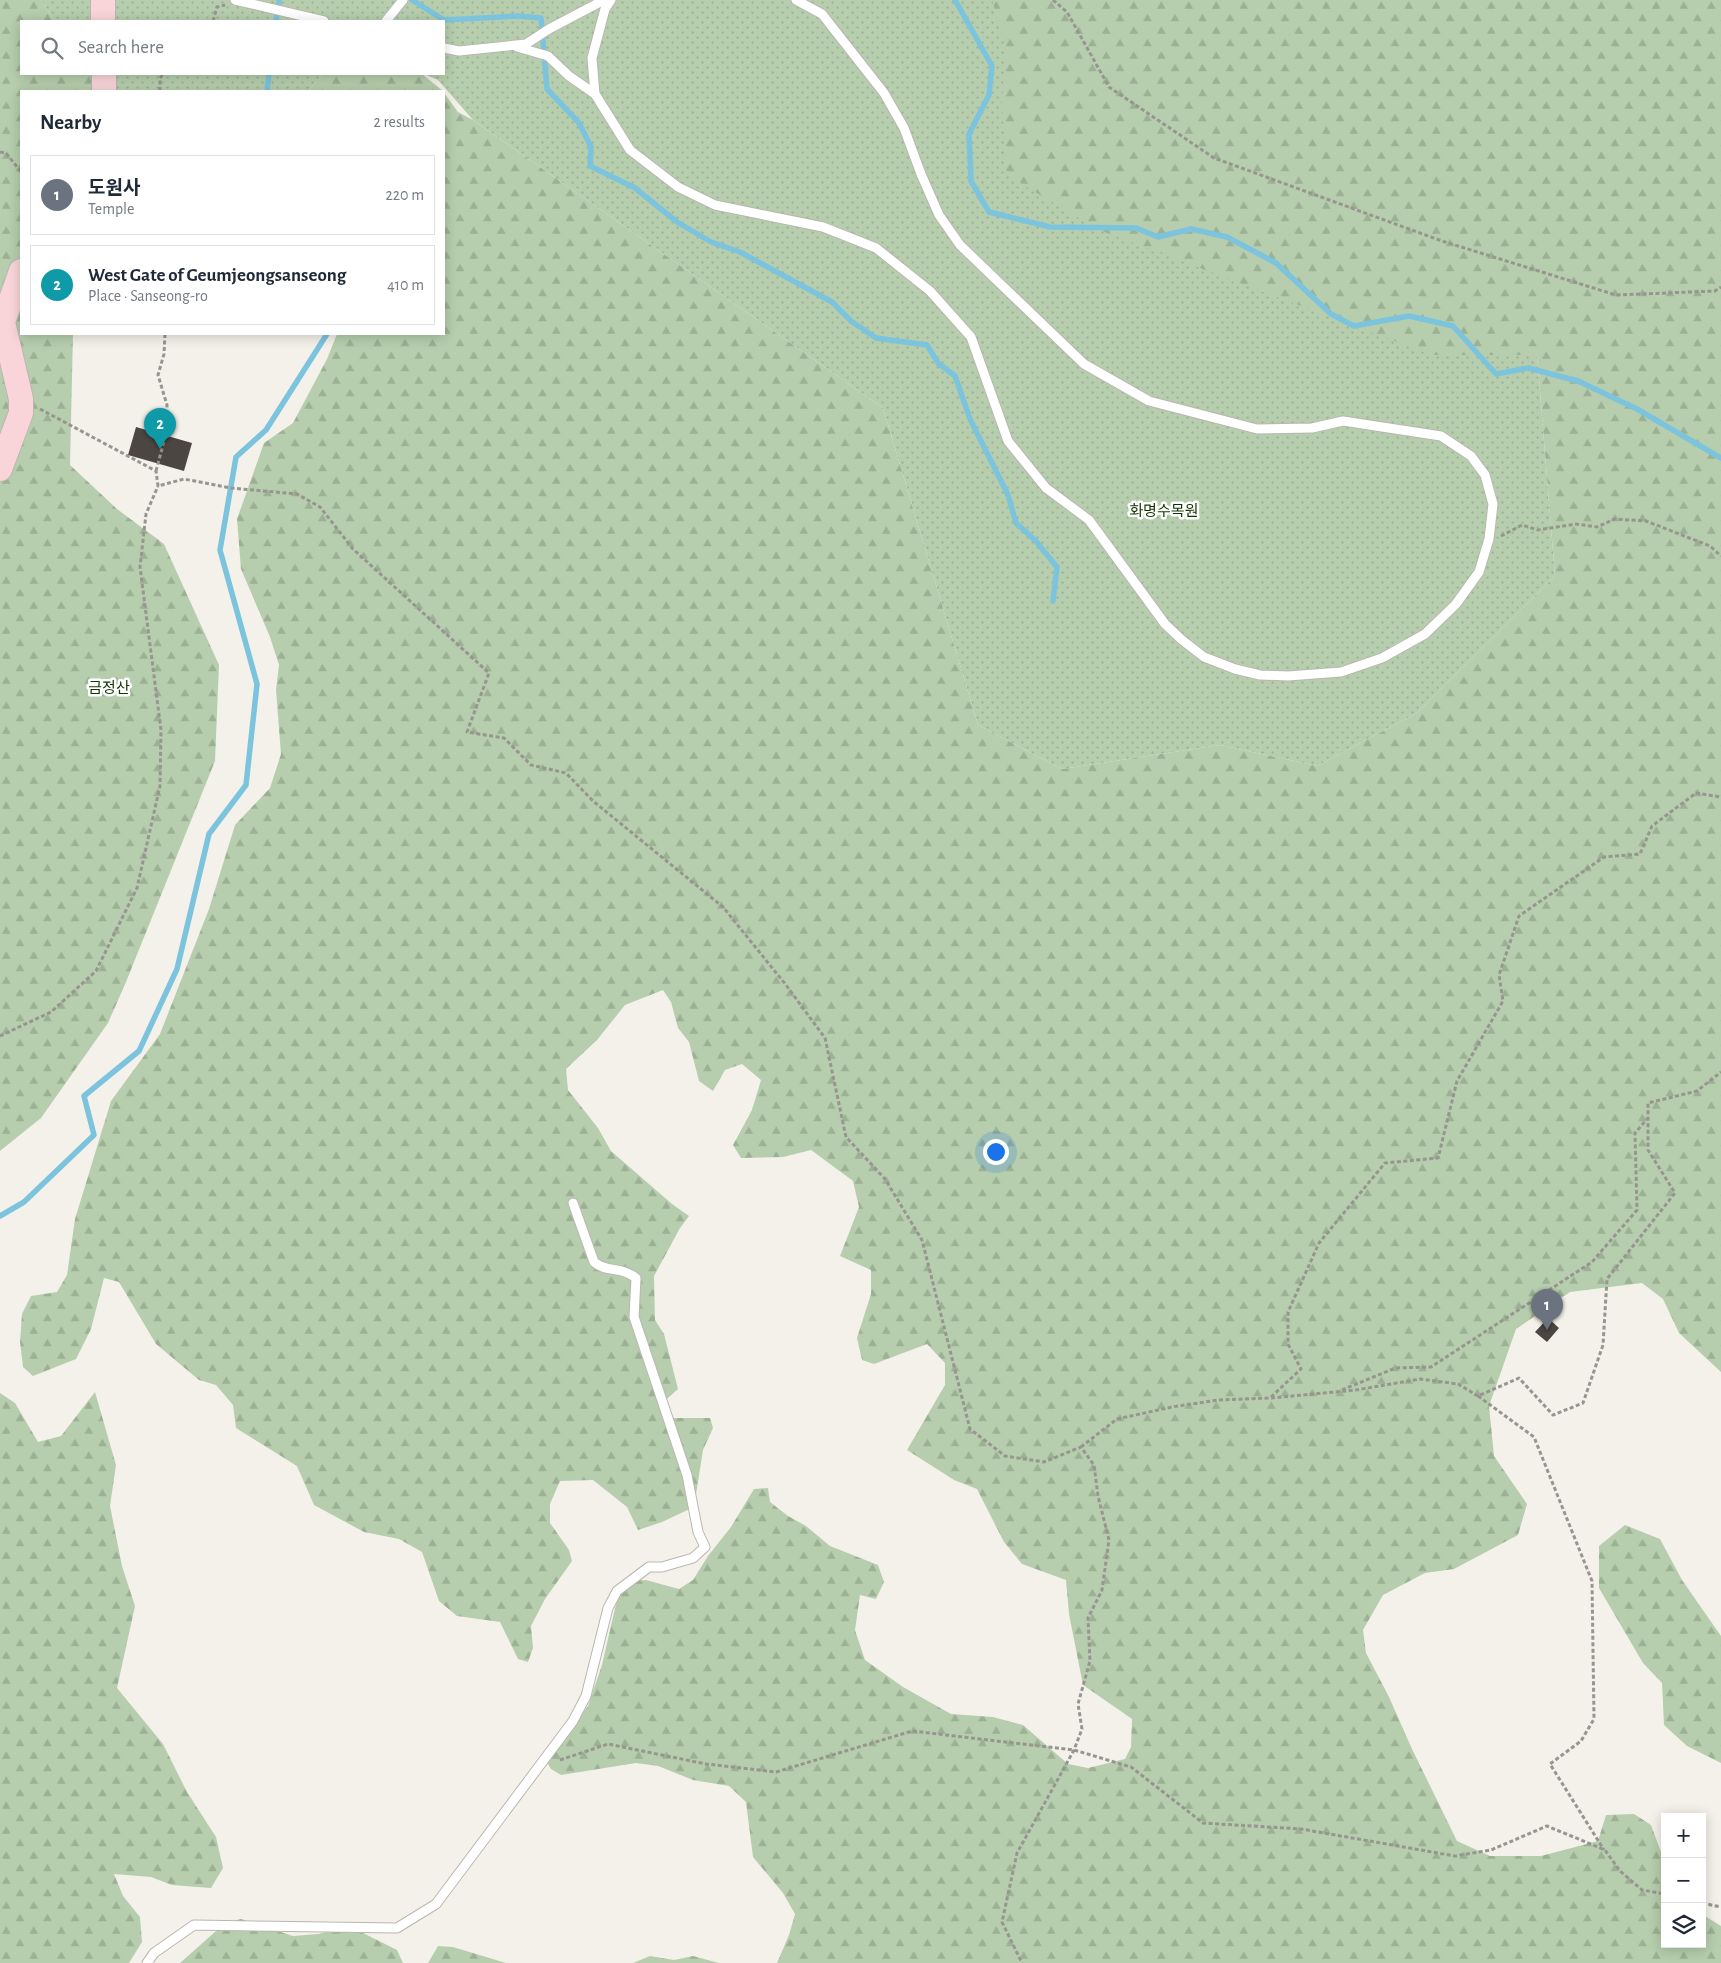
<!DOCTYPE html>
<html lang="en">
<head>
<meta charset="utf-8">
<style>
	body { margin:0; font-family:"Alegreya Sans","Noto Sans KR",sans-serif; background:#f2f2f3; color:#1f2937 }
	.controls { position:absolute; right:15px; bottom:15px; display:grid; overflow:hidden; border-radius:0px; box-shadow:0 2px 12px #0003 }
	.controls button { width:45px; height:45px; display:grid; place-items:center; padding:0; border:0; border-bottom:1px solid #e0e1e3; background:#fff; color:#1f2937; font:25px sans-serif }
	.you { position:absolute; left:995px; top:1151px; width:18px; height:18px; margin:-12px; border:4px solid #fff; border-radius:50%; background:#1a73e8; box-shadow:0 0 0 8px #1a73e833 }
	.badge { display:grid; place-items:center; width:32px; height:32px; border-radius:50%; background:#2563eb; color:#fff; font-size:16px; font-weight:700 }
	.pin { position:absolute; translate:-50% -41px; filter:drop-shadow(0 1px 2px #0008) }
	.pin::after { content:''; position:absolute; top:26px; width:18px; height:15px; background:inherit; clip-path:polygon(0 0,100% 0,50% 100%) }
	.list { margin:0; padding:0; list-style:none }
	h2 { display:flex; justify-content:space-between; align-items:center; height:65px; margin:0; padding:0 20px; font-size:21px }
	h2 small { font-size:16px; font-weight:400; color:#747a83 }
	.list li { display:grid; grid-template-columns:32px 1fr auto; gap:15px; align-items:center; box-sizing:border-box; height:80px; margin:0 10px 10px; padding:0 10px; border:1px solid #e0e1e3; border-radius:0px }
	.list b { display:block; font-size:19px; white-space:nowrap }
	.list p { margin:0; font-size:16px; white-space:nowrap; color:#747a83 }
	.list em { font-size:16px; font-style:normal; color:#747a83 }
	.icon { flex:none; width:28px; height:28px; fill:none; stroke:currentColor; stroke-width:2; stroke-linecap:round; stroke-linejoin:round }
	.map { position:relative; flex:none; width:1721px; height:1963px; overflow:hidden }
	.search { position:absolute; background:#fff; box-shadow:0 2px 12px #0003; left:20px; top:20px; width:425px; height:55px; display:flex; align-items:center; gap:12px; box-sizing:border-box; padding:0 18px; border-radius:0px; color:#747a83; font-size:19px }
	.panel { position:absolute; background:#fff; box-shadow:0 2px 12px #0003; left:20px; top:90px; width:425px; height:245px; border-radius:0px }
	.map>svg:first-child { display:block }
</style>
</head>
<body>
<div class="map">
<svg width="1721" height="1963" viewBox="0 0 1721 1963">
	<defs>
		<pattern id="grass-dots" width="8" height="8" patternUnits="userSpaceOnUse" patternTransform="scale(1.25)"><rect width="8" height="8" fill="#b6cead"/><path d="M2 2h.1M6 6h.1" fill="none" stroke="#9cb094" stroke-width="1.8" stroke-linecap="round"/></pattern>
		<pattern id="forest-firs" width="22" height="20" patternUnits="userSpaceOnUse" patternTransform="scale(1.25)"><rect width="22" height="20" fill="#b6cead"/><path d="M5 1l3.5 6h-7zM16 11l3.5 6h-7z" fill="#9cb094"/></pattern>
	</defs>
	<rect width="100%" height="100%" fill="#f4f1ea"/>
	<path fill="url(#grass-dots)" d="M41 0H1032L1432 355H1537L1555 576 1417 713 1317 766 1220 745 1062 769 978 725 883 408 473 120 438 80 424 74H444V21H55Z
		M90 74H323L308 91H102Z"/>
	<path fill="url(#forest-firs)" d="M0 0H41L55 21H21V74H90L102 91H21V334H73L70 465 117 509 164 544 219 665 215 761 126 982 108 1023 41 1118 0 1151Z
		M992 0H1721V1372L1679 1333 1663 1299 1642 1283 1570 1292 1516 1329 1489 1406 1494 1456 1527 1504 1518 1535 1454 1569 1425 1573 1383 1595 1363 1630 1366 1653 1389 1697 1412 1749 1457 1841 1490 1856H1541L1598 1841 1606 1815 1634 1814 1651 1825 1665 1863V1944H1702V1914L1721 1926V1963H777L789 1935 795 1914 783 1893 753 1857 746 1802 729 1786 693 1780 658 1766 636 1763 561 1775 551 1769 546 1761 588 1706 602 1665 617 1600 629 1581 646 1580 679 1589 693 1580 708 1556 731 1527 754 1489 768 1488 770 1502 788 1516 806 1526 830 1546 878 1565 884 1582 876 1599 860 1595 855 1630 865 1660 903 1687 951 1714 993 1717 1023 1725 1068 1764 1088 1768 1125 1759 1131 1747 1132 1719 1083 1685 1069 1614 1066 1580 1022 1564 1004 1542 977 1489 954 1480 907 1450 945 1385V1363L927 1344 874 1364 862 1360 857 1338 871 1294V1270L840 1256 859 1207 853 1181 811 1150 783 1157 741 1158 733 1145 752 1110 761 1080 742 1064 725 1070 713 1091 699 1081 689 1042 678 1028 671 1002 663 990 625 1005 597 1040 566 1069 568 1090 598 1128 611 1151 672 1204 689 1216 680 1228 654 1276 655 1320 664 1334 678 1389 659 1406 666 1418H710L713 1428 703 1450 694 1507 662 1522 638 1530 627 1507 593 1480 560 1481 550 1504V1523L569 1550 572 1561 545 1599 531 1626 533 1648 528 1662 518 1659 500 1622 457 1616 439 1601 422 1552 399 1539 364 1532 314 1505 297 1466 236 1428 233 1405 216 1385 199 1380 156 1344 119 1282 104 1278 91 1329 76 1359 33 1376 23 1367 20 1342 22 1314 31 1296 57 1292 67 1275 75 1219 111 1101 160 1034 209 909 235 825 270 788 281 754 276 690 279 665 270 637 241 569 237 519 264 443 293 423 327 359 337 334H444V93L458 112 473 120 883 408 978 725 1062 769 1220 745 1317 766 1417 713 1555 576 1537 355H1432L1099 230 1007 175 1002 104 1005 44Z
		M323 74H422L443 91H308Z
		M95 1392 116 1465 110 1506 122 1566 135 1606 117 1688 163 1744 187 1792 216 1837 223 1868 211 1888 172 1885 151 1877 114 1874 123 1896 140 1917 142 1942 129 1963H0V1393L15 1403 38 1442 61 1436Z
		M1625 1525 1660 1539 1682 1580 1721 1636V1763L1687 1746 1664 1725 1662 1683 1643 1663 1599 1588V1546Z
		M241 1919 293 1936 318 1934 351 1927 397 1950 403 1963H180L225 1923Z
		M438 1946 453 1947 506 1963H428Z
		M650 1956 674 1960 693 1956 719 1963H633Z"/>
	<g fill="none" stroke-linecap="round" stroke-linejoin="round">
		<path stroke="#7cc4dd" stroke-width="5.5" d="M412 0 444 20 518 16 541 18 547 89 579 123 591 147 590 166 635 188 677 222 711 242 740 252 832 302 851 321 876 338 927 345 938 363 955 376 970 419 1008 495 1016 523 1035 540 1057 567 1053 601
			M955 0 992 66 989 95 969 134 971 181 989 212 1050 227 1136 228 1158 237 1191 229 1227 237 1276 263 1331 314 1354 326 1409 316 1453 326 1496 374 1528 368 1578 381 1637 409 1721 458
			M276 21 279 0
			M267 91 269 74
			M0 1216 24 1202 94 1135 84 1096 139 1051 177 969 209 834 246 785 257 684 220 550 236 457 266 430 327 334"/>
	</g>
	<path fill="#4c4642" d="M136 427 192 443 184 471 128 455Z
		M1548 1318 1559 1328 1547 1342 1535 1332Z"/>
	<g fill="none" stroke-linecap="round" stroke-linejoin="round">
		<g stroke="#bab7b0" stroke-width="11">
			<path id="lane" d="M235 0 324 21
				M611 0 605 9 592 58 595 94 630 150 678 187 715 205 823 227 876 248 930 291 971 337 1008 441 1046 488 1089 520 1165 624 1182 640 1204 657 1235 669 1260 675 1288 676 1341 672 1382 658 1425 634 1456 604 1479 572 1489 539 1493 504 1485 475 1471 456 1441 436 1343 421 1312 428 1257 429 1149 401 1084 364 960 245 939 215 921 174 904 128 884 93 822 14 796 0
				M386 21 403 0
				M517 47 548 56 569 76 595 94
				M444 48 459 51 526 44 549 29 604 0
				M147 1963 154 1953 194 1925 397 1928 436 1904 573 1721 586 1696 608 1608 617 1591 649 1567H662L693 1558 705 1547 698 1532 687 1475 634 1317 636 1278C621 1266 607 1273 594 1262L573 1203"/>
		</g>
		<g stroke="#bab7b0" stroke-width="26">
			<path id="secondary" d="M103 0V21
				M104 74V91
				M0 469 21 413V399L3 322 21 271"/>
		</g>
		<path stroke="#979590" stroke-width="3" stroke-dasharray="4 2.5" stroke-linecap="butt" d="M1053 0 1067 12 1109 87 1214 158 1442 241 1616 295 1715 291 1721 287
			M213 21 217 7 225 5
			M160 91V78L163 74
			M0 152 6 153 21 172
			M40 409 156 471 158 486 184 479 231 488 297 494 320 507 353 549 489 673 467 732 504 738 531 765 566 773 593 801 723 907 786 985 825 1038 846 1137 885 1179 922 1240 970 1429 1005 1456 1044 1462 1081 1447 1094 1465 1098 1496 1109 1540 1102 1590 1088 1618 1090 1661 1078 1704 1082 1729 1074 1750 1017 1853 1002 1922 1022 1963
			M156 471 166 434 167 405 158 375 164 354 165 334
			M1501 536 1522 525 1538 530 1576 524 1597 527 1615 519 1646 521 1710 546 1721 556
			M0 1036 51 1012 96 971 137 888 160 786 161 730 140 567 146 514 158 486
			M1342 1390 1395 1368 1431 1367 1592 1262 1637 1210 1635 1133 1648 1118
			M1478 1396 1534 1437 1592 1581 1594 1719 1581 1741 1550 1764 1604 1850
			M1271 1397 1301 1369 1288 1344V1312L1319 1243 1385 1163 1438 1158 1457 1081 1503 1001 1499 975 1519 916 1604 857 1640 854 1652 826 1696 793 1721 797
			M1081 1447 1117 1419 1172 1407 1218 1400 1271 1398 1356 1390 1420 1379 1458 1384 1478 1396 1519 1378 1553 1415 1583 1403 1603 1345 1607 1279 1675 1193 1648 1150V1103L1697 1091 1721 1072
			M560 1760 608 1744 706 1764 776 1772 912 1731 1074 1750 1131 1767 1203 1823 1301 1829 1455 1856 1491 1850 1547 1826 1605 1850 1620 1871 1642 1890 1665 1894
			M1702 1903 1721 1907"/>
		<use href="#lane" stroke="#fff" stroke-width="9"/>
		<use href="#secondary" stroke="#f9d5d9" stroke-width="24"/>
	</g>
	<g text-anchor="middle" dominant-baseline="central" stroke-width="5" stroke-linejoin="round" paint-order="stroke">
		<g font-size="15" fill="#113501" stroke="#fff">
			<text x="1164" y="511">화명수목원</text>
			<text x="109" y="688">금정산</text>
		</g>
	</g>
</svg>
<div class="controls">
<button>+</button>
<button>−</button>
<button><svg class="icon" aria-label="layers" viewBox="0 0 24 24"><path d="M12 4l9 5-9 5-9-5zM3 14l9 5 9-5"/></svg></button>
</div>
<div class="you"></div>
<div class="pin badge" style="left:1547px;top:1330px;background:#6b7280">1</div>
<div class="pin badge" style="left:160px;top:449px;background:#0f9aa8">2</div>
<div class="search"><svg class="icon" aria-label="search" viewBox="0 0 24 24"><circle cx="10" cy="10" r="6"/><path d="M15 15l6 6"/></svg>Search here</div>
<section class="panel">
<h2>Nearby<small>2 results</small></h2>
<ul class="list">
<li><span class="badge" style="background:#6b7280">1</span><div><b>도원사</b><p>Temple</p></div><em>220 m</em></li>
<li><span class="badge" style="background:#0f9aa8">2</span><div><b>West Gate of Geumjeongsanseong</b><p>Place · Sanseong-ro</p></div><em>410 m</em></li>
</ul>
</section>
</div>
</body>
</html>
